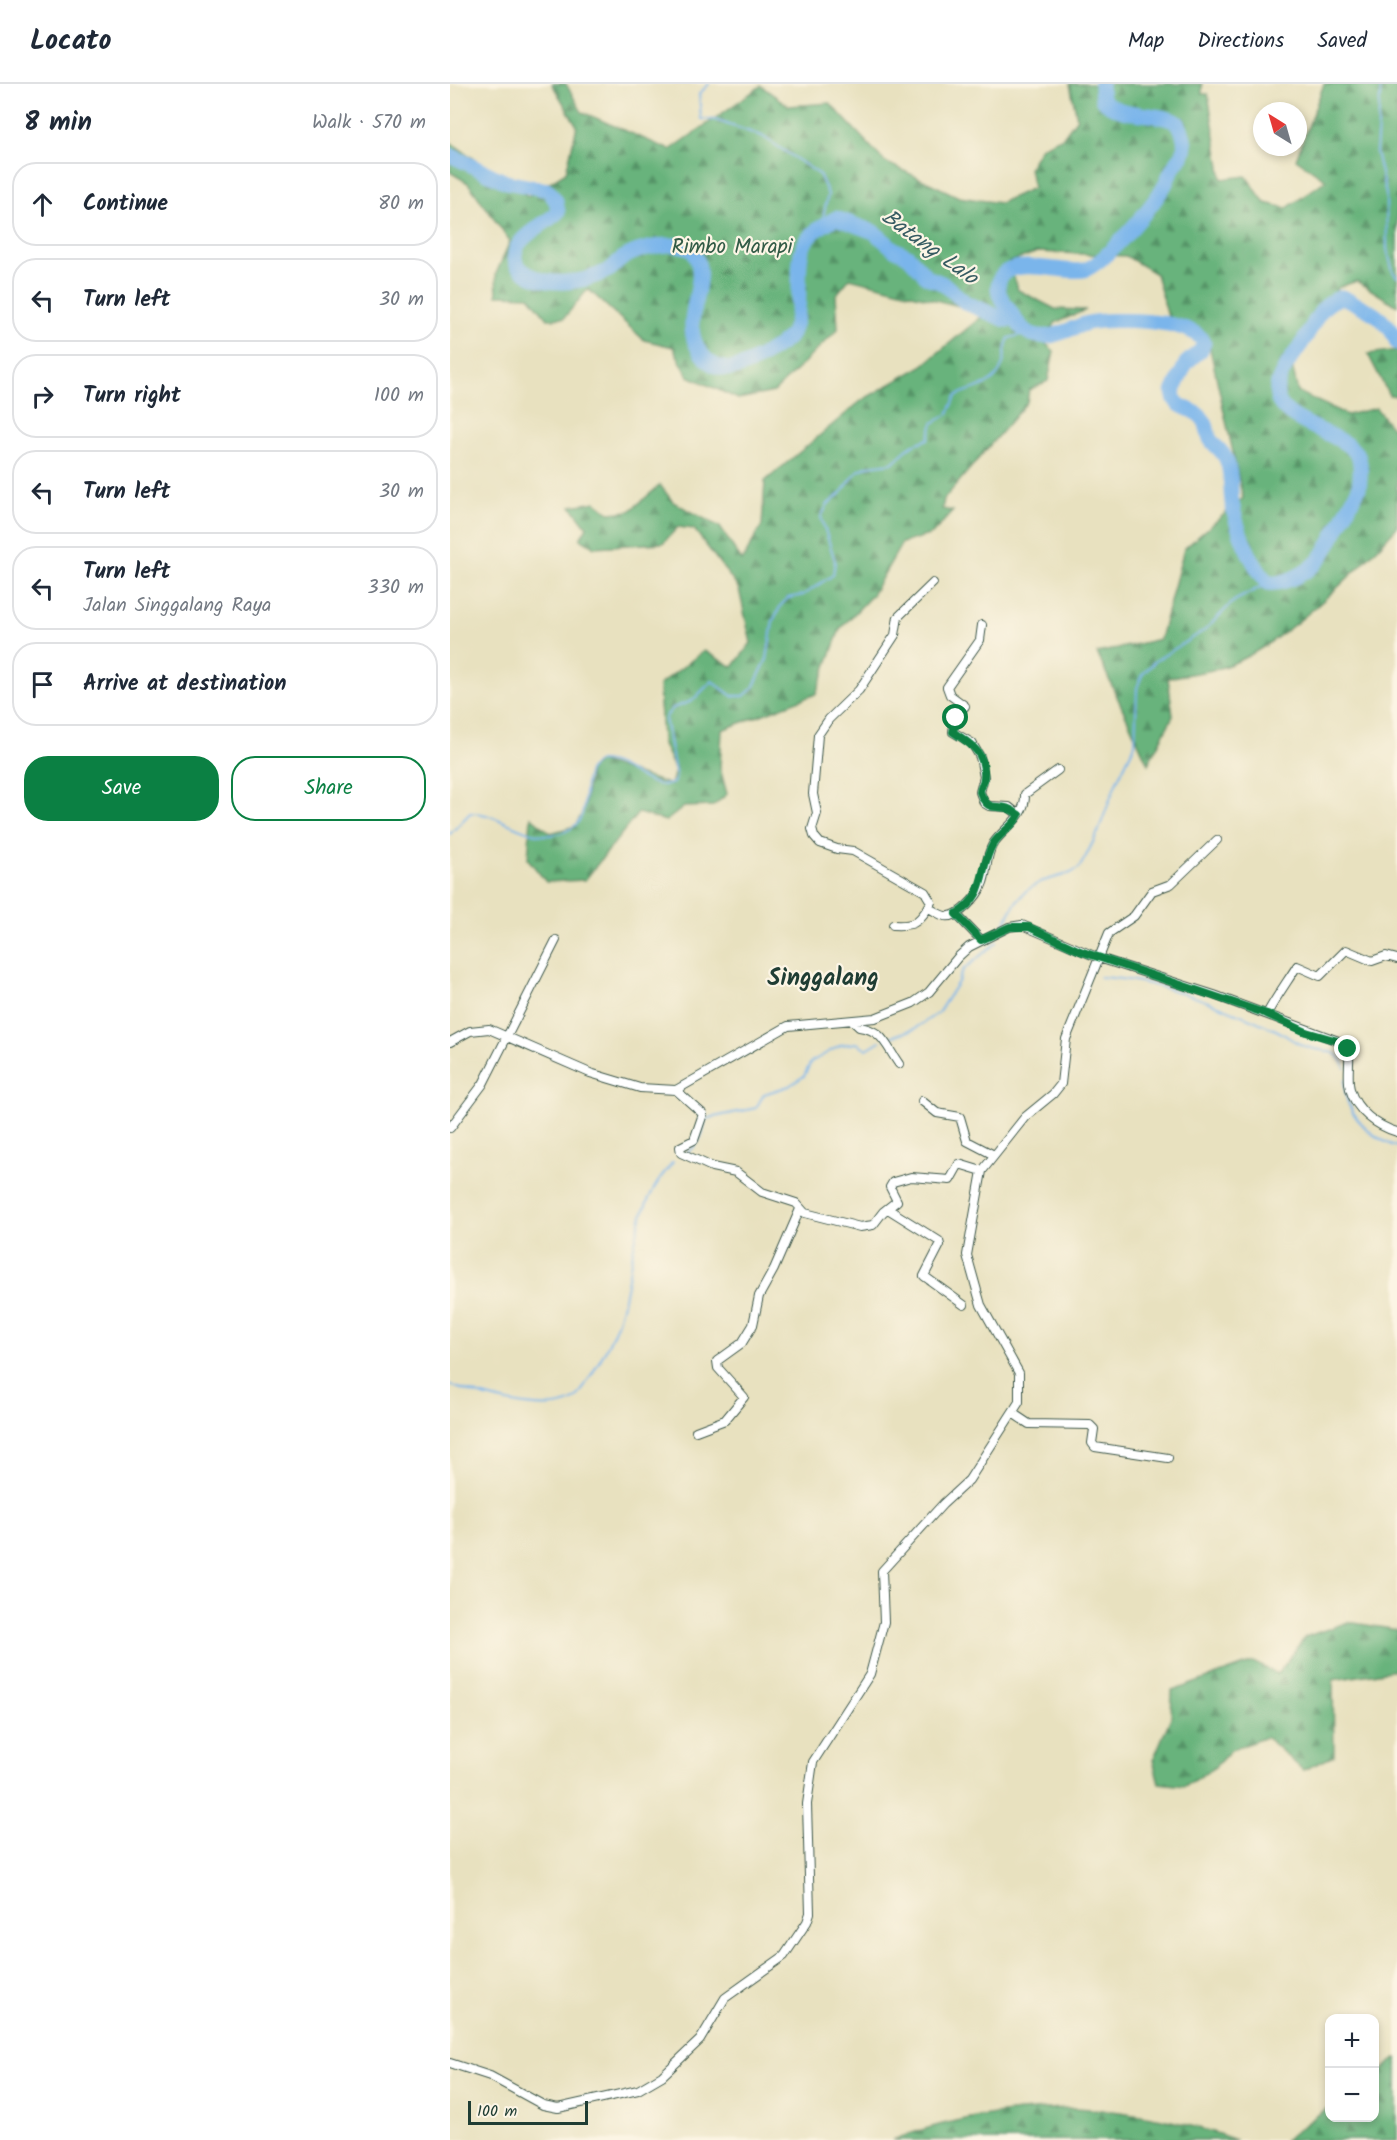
<!DOCTYPE html>
<html lang="en">
<head>
<meta charset="utf-8">
<style>
	body { margin:0; font-family:Kalam,sans-serif; background:#f2f2f3; color:#1f2937 }
	.controls { position:absolute; right:18px; bottom:18px; display:grid; overflow:hidden; border-radius:12px; box-shadow:0 3px 9px #0003 }
	.controls button { width:54px; height:54px; display:grid; place-items:center; padding:0; border:0; border-bottom:2px solid #e0e1e3; background:#fff; color:#1f2937; font:30px sans-serif }
	.compass { position:absolute; left:803px; top:18px; width:54px; height:54px; border-radius:50%; background:#fff; box-shadow:0 3px 9px #0003; rotate:323deg }
	.scale { position:absolute; left:18px; bottom:15px; width:120px; box-sizing:border-box; padding-left:6px; border:3px solid #1f3d34; border-top:0; font-size:16px; line-height:21px; white-space:nowrap; color:#1f3d34; -webkit-text-stroke:4px #fcf5e5; paint-order:stroke }
	.stop { position:absolute; width:18px; height:18px; margin:-14px; border:4px solid #0b8043; border-radius:50%; background:#fff }
	.stop.end { background:#0b8043; border-color:#fff; box-shadow:0 2px 6px #0008 }
	.list { margin:0; padding:0; list-style:none }
	h2 { display:flex; justify-content:space-between; align-items:center; height:78px; margin:0; padding:0 24px; font-size:26px }
	h2 small { font-size:20px; font-weight:400; color:#747a83 }
	.list li { display:grid; grid-template-columns:39px 1fr auto; gap:18px; align-items:center; box-sizing:border-box; height:84px; margin:0 12px 12px; padding:0 12px; border:2px solid #e0e1e3; border-radius:24px }
	.list b { display:block; font-size:22px; white-space:nowrap }
	.list p { margin:0; font-size:20px; white-space:nowrap; color:#747a83 }
	.list em { font-size:20px; font-style:normal; color:#747a83 }
	.actions { display:flex; gap:12px; padding:18px 24px }
	.actions a { flex:1; padding:14px 0; border:2px solid #0b8043; border-radius:24px; text-align:center; font-size:21px; color:#0b8043 }
	.actions .main { background:#0b8043; color:#fff }
	.icon { flex:none; width:33px; height:33px; fill:none; stroke:currentColor; stroke-width:2; stroke-linecap:round; stroke-linejoin:round }
	.map { position:relative; flex:none; width:947px; height:2056px; overflow:hidden }
	header { display:flex; align-items:center; gap:36px; box-sizing:border-box; height:84px; padding:0 30px; background:#fff; border-bottom:2px solid #e0e1e3 }
	header strong { font-size:28px }
	nav { display:flex; gap:33px; margin-inline-start:auto; font-size:21px }
	main { display:flex }
	aside { flex:1; background:#fff }
	.map>svg:first-child { display:block }
</style>
</head>
<body>
<header>
<strong>Locato</strong>
<nav><a>Map</a><a>Directions</a><a>Saved</a></nav>
</header>
<main>
<aside>
<h2>8 min<small>Walk · 570 m</small></h2>
<ul class="list">
<li><svg class="icon" aria-label="ahead" viewBox="0 0 24 24"><path d="M12 20V5M6 11l6-6 6 6"/></svg><div><b>Continue</b></div><em>80 m</em></li>
<li><svg class="icon" aria-label="left" viewBox="0 0 24 24"><path d="M17 20v-9H6M10 6l-5 5 5 5"/></svg><div><b>Turn left</b></div><em>30 m</em></li>
<li><svg class="icon" aria-label="right" viewBox="0 0 24 24"><path d="M7 20v-9h11M14 6l5 5-5 5"/></svg><div><b>Turn right</b></div><em>100 m</em></li>
<li><svg class="icon" aria-label="left" viewBox="0 0 24 24"><path d="M17 20v-9H6M10 6l-5 5 5 5"/></svg><div><b>Turn left</b></div><em>30 m</em></li>
<li><svg class="icon" aria-label="left" viewBox="0 0 24 24"><path d="M17 20v-9H6M10 6l-5 5 5 5"/></svg><div><b>Turn left</b><p>Jalan Singgalang Raya</p></div><em>330 m</em></li>
<li><svg class="icon" aria-label="arrive" viewBox="0 0 24 24"><path d="M6 21V4h12l-3 4 3 4H6"/></svg><div><b>Arrive at destination</b></div></li>
</ul>
<div class="actions"><a class="main">Save</a><a>Share</a></div>
</aside>
<div class="map">
<svg width="947" height="2056" viewBox="0 0 947 2056">
	<defs>
		<pattern id="forest-firs" width="22" height="20" patternUnits="userSpaceOnUse" patternTransform="scale(1.5)"><rect width="22" height="20" fill="#68b37c"/><path d="M5 1l3.5 6h-7zM16 11l3.5 6h-7z" fill="#559366"/></pattern>
	</defs>
	<rect width="100%" height="100%" fill="#fcf5e5"/>
	<filter id="ink" filterUnits="userSpaceOnUse"><feTurbulence type="fractalNoise" baseFrequency=".0167" numOctaves="2"/><feDisplacementMap in="SourceGraphic" scale="12" xChannelSelector="R" yChannelSelector="G"/><feConvolveMatrix kernelMatrix="1 2 1 2 8 2 1 2 1" color-interpolation-filters="sRGB"/></filter>
	<filter id="wash" filterUnits="userSpaceOnUse"><feTurbulence type="fractalNoise" baseFrequency=".008" numOctaves="4" result="noise"/><feDisplacementMap in="SourceGraphic" scale="24" xChannelSelector="R" yChannelSelector="G"/><feGaussianBlur stdDeviation="1.35" result="paint"/><feColorMatrix in="noise" values="0 0 0 0 0 0 0 0 0 0 0 0 0 0 0 0 0 1.4 0 .05"/><feComposite in="paint" operator="in"/></filter>
	<g filter="url(#wash)">
		<rect width="100%" height="100%" fill="#e8e1bf"/>
		<path fill="url(#forest-firs)" stroke="#447858" stroke-width="1.5" d="M102 0H116L132 28 220 66 311 2 339 22 380 19 435 78 509 113 550 119 583 104 579 84 591 63 613 53 627 34 620 0H752V10H758L772 95 796 92 815 119 837 124 876 96 846 75 874 0H947V222L907 197 889 203 839 269 848 308 897 331 926 324 947 350V443C909 486 827 566 773 583 755 589 736 590 718 594L723 632 698 680 647 569 710 555 734 465 793 414 757 251 718 233 706 190 676 172 588 168 559 178 568 206 605 225 636 226 605 239 596 260 604 267 598 297 579 306 577 318 494 415 492 425 503 427 482 450 452 459 422 511 390 545 366 610 272 646 270 684 277 710 263 722 234 723 216 737 188 729 135 796 96 798 78 775 81 733 101 749 125 742 134 726 140 686 149 677 221 701 225 686 212 658 209 601 254 567 283 583 301 559 289 505 244 445 228 443 213 459 144 463 130 455 137 443 121 422 146 418 160 429 180 427 210 401 223 418 270 443 292 477 312 441 315 397 412 316 472 282 536 229 400 194 386 211 388 245 324 308 288 315 238 292 223 263 194 256 138 205 114 234 98 235 79 212 47 211 46 190 60 157 18 99 0 88V58L78 112 116 88 127 42Z
			M947 266V312L939 311 918 270Z
			M898 1538 947 1546V1586L883 1596 884 1672 853 1686 816 1653 781 1666 765 1683 735 1702 709 1699 703 1676 721 1633 722 1607 803 1578 828 1590 855 1553Z
			M947 1974V2056H834L879 2023 880 2034H924L925 1991Z
			M626 2024C681 2027 734 2037 786 2056H443C501 2033 564 2025 626 2024Z"/>
		<g fill="none" stroke-linecap="round" stroke-linejoin="round">
			<path stroke="#7ab5eb" stroke-width="2" d="M259 0 249 10 251 35 265 36 312 52 369 90 378 110 371 143
				M931 0 926 68 936 110 937 165 943 188 947 193
				M0 750 20 729C54 728 84 766 120 745 146 731 124 689 149 677 174 675 201 710 223 699L226 693 215 635 217 631 223 624 242 617 262 597 282 612H294L303 604 317 575 323 537 331 521 338 514 353 511 383 491 385 477 371 433 378 420 390 410 408 387 418 382 442 379 462 361 478 355 483 339 498 330 506 312C523 302 544 305 552 282 556 273 554 262 559 254L578 249
				M553 842 566 818 576 807 590 798 621 789 629 784 636 772 648 748 666 699 685 660 687 604 692 591 705 577 755 546 784 517 818 499
				M650 893C710 896 772 922 826 946 836 951 844 958 854 962 870 969 889 962 895 984
				M435 955 464 945 488 929 508 898 513 886 547 858
				M895 995C892 1027 919 1053 947 1063
				M237 1069C249 1060 254 1050 255 1035L306 1024 314 1010 339 1002 354 992 361 978 391 961 407 959 417 965 430 957
				M0 1301C29 1312 96 1333 124 1316 131 1311 135 1300 140 1293 154 1271 166 1248 172 1223 186 1166 182 1125 223 1078"/>
			<path stroke="#7ab5eb" stroke-width="15" d="M651 0 652 15C670 35 705 26 728 39 733 47 737 60 733 70 731 74 727 77 725 81 721 87 718 94 715 101 703 121 655 180 634 186 615 191 550 167 548 203 548 212 555 220 560 227 565 236 571 246 581 250 602 258 619 244 638 239 660 234 745 234 754 259L751 266 736 279 723 308C724 324 739 323 749 331 759 339 756 346 760 355 764 362 772 366 775 373 782 385 780 405 782 419 787 446 800 478 818 499 834 501 857 489 868 477 878 467 899 421 909 404 910 395 912 381 908 372 894 346 821 339 827 304 830 286 845 271 854 256 866 238 869 220 892 213 914 223 940 235 947 259
				M0 71 56 98 98 106 106 117 108 128C96 141 55 156 67 181 89 205 131 201 159 186 164 183 168 177 173 174 189 164 224 156 241 165 266 197 225 234 251 269 271 296 294 283 317 269 326 263 337 258 342 249 354 224 345 182 353 163 359 149 373 141 386 134L424 148 444 165 458 172 477 193 494 200 516 219 556 236H565"/>
		</g>
	</g>
	<g filter="url(#ink)">
		<g fill="none" stroke-linecap="round" stroke-linejoin="round">
			<g stroke="#3d5649" stroke-width="10">
				<path id="minor" d="M532 541 530 556 497 603 500 611 515 622 505 634 503 648 522 659 530 673 534 693 530 708 534 719 539 722 559 723 569 731
					M478 824 481 818 475 808 403 767 387 765 370 759 364 752 362 745 367 729 363 710 368 651 379 635 409 606 445 551 448 533 483 499
					M506 830 531 856
					M443 841C463 842 467 840 478 824 484 826 489 831 495 832 508 835 528 812 532 801 538 788 535 773 543 760 554 743 576 734 575 710L608 686
					M817 930C826 913 837 898 847 882L870 892 896 866 922 877 936 872 947 875
					M403 937 409 943C433 946 436 962 449 980
					M0 958 20 947 39 945 140 989 190 1004 226 1006 338 942 425 934 463 919 479 908 508 873 519 863 559 843 572 841 649 874 764 911 891 958 899 967C900 979 897 994 900 1005 906 1027 927 1042 947 1048
					M226 1006 253 1030 244 1056 230 1063 231 1069 262 1083 286 1088 312 1108 346 1119 355 1129 410 1143 423 1141 433 1128 447 1117 440 1103 443 1098 461 1093 500 1096 509 1080 532 1087
					M472 1017 487 1029 510 1033 517 1057 544 1071
					M0 1044 33 1000 106 856
					M438 1125 489 1157 490 1161 474 1192 514 1221
					M564 1330 579 1340 640 1341 644 1345 642 1359 645 1363 718 1374
					M246 1347 275 1336 294 1313 268 1284 267 1277 292 1259 303 1241 309 1212 324 1185 350 1125
					M0 1979 40 1992 93 2021 108 2024 188 2006 212 1992 250 1956 275 1914 334 1872 357 1838 360 1829 357 1720 363 1678 420 1590 434 1538 432 1487 493 1420 519 1396 569 1318V1289L531 1221 517 1171 532 1087 575 1033 603 1010 611 1000 616 955 659 849 684 832 702 807 721 800 767 756"/>
			</g>
			<use href="#minor" stroke="#fff" stroke-width="8"/>
		</g>
	</g>
	<g fill="none" stroke-linecap="round" stroke-linejoin="round" filter="url(#ink)">
		<path stroke="#0b8043" stroke-width="8" d="M506 634 503 648C521 660 536 669 534 694 534 699 530 703 530 708 540 734 549 714 569 731 563 743 550 749 543 760 528 785 538 811 506 830L531 856 560 843H579L630 867 817 930 856 948 891 958 898 965"/>
	</g>
	<g text-anchor="middle" dominant-baseline="central" stroke-width="4.5" stroke-linejoin="round" paint-order="stroke">
		<g font-size="21" fill="#325b47" stroke="#fcf5e5">
			<text x="282" y="163">Rimbo Marapi</text>
		</g>
		<g font-size="22" font-style="italic" fill="#365b62" stroke="#fcf5e5">
			<text transform="translate(479 164) rotate(36)">Batang Lalo</text>
		</g>
		<g font-size="24" font-weight="bold" fill="#1f3d34" stroke="#fcf5e5">
			<text x="373" y="894">Singgalang</text>
		</g>
	</g>
</svg>
<div class="controls">
<button>+</button>
<button>−</button>
</div>
<svg class="compass" viewBox="-18 -18 36 36"><path d="M0-13l5 13h-10z" fill="#e53935"/><path d="M0 13l5-13h-10z" fill="#747a83"/></svg>
<div class="scale">100 m</div>
<div class="stop" style="left:506px;top:634px"></div>
<div class="stop end" style="left:898px;top:965px"></div>
</div>
</main>
</body>
</html>
